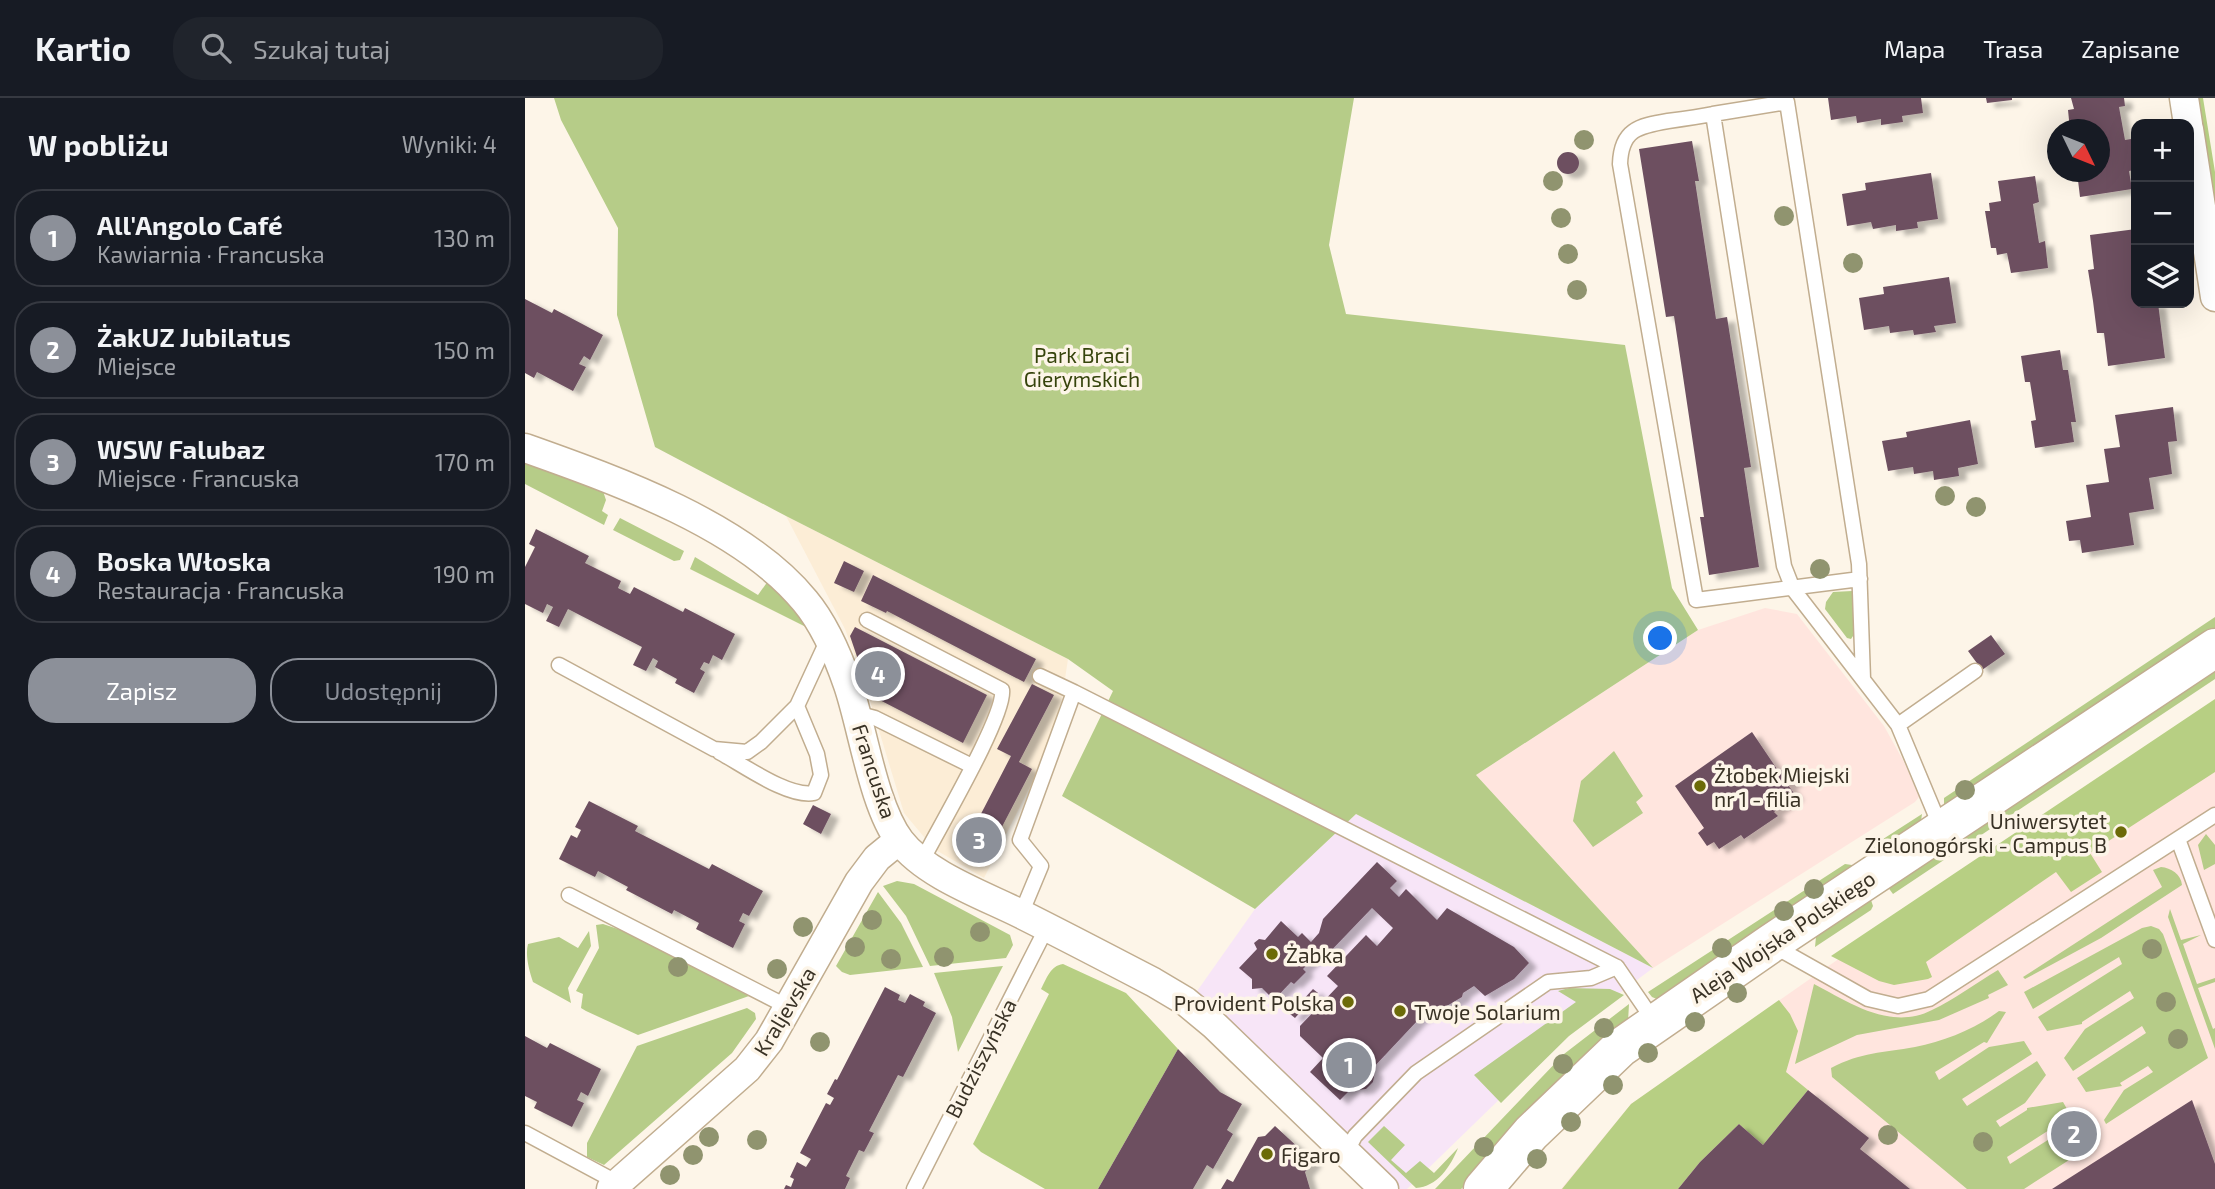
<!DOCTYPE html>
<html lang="pl">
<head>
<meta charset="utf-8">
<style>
	body { margin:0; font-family:"Exo 2",sans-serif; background:#20242c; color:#f1f3f6 }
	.controls { position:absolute; right:21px; top:21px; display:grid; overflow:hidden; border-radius:14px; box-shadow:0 7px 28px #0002 }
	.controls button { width:63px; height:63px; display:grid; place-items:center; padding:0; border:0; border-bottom:2px solid #363941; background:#171b24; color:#f1f3f6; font:35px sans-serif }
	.compass { position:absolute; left:1522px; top:21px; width:63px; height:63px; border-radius:50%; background:#171b24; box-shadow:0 7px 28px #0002; rotate:133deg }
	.you { position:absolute; left:1136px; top:541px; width:24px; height:24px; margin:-18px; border:5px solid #fff; border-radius:50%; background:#1a73e8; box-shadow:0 0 0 10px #1a73e833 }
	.badge { display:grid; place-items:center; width:46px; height:46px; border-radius:50%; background:#8c9099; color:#fff; font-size:23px; font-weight:700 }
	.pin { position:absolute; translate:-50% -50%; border:4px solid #fff; box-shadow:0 2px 7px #0006 }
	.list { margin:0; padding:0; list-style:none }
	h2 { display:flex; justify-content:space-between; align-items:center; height:91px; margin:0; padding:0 28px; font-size:30px }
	h2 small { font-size:23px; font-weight:400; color:#9ea1a6 }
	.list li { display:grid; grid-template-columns:46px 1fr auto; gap:21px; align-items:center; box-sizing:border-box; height:98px; margin:0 14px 14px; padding:0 14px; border:2px solid #363941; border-radius:28px }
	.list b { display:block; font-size:26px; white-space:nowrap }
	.list p { margin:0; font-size:23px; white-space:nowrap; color:#9ea1a6 }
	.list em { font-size:23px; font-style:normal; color:#9ea1a6 }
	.actions { display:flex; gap:14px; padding:21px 28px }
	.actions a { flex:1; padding:16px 0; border:2px solid #8c9099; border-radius:28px; text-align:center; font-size:24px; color:#8c9099 }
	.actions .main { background:#8c9099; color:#fff }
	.icon { flex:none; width:38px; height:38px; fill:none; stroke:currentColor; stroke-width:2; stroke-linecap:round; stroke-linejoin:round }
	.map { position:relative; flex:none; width:1690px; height:1091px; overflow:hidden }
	header { display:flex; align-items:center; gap:42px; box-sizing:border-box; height:98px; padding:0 35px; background:#171b24; border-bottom:2px solid #363941 }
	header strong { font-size:33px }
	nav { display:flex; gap:38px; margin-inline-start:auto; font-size:24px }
	.search { width:490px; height:63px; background:#20242c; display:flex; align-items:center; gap:18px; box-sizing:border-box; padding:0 24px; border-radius:28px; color:#9ea1a6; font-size:26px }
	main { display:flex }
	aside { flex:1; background:#171b24 }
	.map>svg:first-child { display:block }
</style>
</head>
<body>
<header>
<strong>Kartio</strong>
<div class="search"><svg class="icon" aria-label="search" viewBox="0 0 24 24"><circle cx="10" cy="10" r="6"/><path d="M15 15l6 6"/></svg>Szukaj tutaj</div>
<nav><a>Mapa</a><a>Trasa</a><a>Zapisane</a></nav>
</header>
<main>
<aside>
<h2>W pobliżu<small>Wyniki: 4</small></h2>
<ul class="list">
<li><span class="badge">1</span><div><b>All'Angolo Café</b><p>Kawiarnia · Francuska</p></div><em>130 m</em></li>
<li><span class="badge">2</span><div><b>ŻakUZ Jubilatus</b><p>Miejsce</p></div><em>150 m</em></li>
<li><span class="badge">3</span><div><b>WSW Falubaz</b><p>Miejsce · Francuska</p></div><em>170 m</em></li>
<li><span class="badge">4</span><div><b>Boska Włoska</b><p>Restauracja · Francuska</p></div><em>190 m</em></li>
</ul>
<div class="actions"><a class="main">Zapisz</a><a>Udostępnij</a></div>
</aside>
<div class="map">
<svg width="1690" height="1091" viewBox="0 0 1690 1091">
	<defs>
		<filter id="shadow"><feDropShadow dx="8" dy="4.5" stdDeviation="2" flood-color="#0004"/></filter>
	</defs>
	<rect width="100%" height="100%" fill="#fdf5e8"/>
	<path fill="#f7e5f7" d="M831 716 1128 870 1049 929 882 1091H875L670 896 730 811Z"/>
	<path fill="#fcedd6" d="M261 418 543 561 537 601 518 663 459 780 409 751 379 715 339 583 320 531Z"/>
	<path fill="#ffe5de" d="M1240 510 1272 516 1289 538 1359 628 1379 664 1394 699 1390 704 1128 870 951 677 1173 532Z
		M1690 609V1091H1036L1106 1006 1315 860Z"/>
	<path fill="#b6cc88" d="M29 0H829L804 147 821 216 1100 247 1147 490 1173 532 951 677 1128 870 831 716 730 811 537 698 588 593 543 561 261 418 130 349 92 217 93 130 36 22Z
		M0 364 78 393 81 402 77 413 83 417 79 427 0 386Z
		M95 420 159 453 155 462 149 463 88 432Z
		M170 459 233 497 243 483 265 505 281 529 165 471Z
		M1327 493 1329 497 1330 535 1326 541 1322 540 1300 511 1301 504 1308 494Z
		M1690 519V531L1423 710 1419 709V700Z
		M1690 569V581L1368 796 1362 788Z
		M1089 653 1118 698 1111 704 1118 715 1068 749 1048 723 1056 683Z
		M1397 716 1396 723 1347 760 1341 752Z
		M1681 736 1690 747V766L1679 772 1673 747Z
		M1320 766 1327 767 1329 770 1134 902 1127 899 1123 894Z
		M1636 769C1646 770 1656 776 1657 787L1576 840 1500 881 1498 879 1637 789 1628 772Z
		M372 783 389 786 485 837 488 847 481 860 405 868 381 818 358 788Z
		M353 794 376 825 398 869 325 877 317 874 311 868Z
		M1345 799 1348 808 1346 812 1290 849 1291 839 1295 831Z
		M1645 811 1656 842 1676 837 1658 846 1672 886 1690 880V884L1673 890 1688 931 1690 930V951L1643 819Z
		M78 826 96 832 224 898 113 937 61 913 56 910 58 896 51 893 74 850 71 827Z
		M1626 828 1634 831 1638 836 1683 960 1581 1026 1579 1022 1599 992 1628 974 1623 968 1595 985 1597 988 1561 994 1552 980 1621 935 1617 928 1548 973 1539 960 1560 931 1609 900 1605 893 1557 924V926L1522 933 1513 919 1597 866 1594 859 1508 911 1499 894 1617 830Z
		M64 833 66 848 43 890 46 905 8 884C4 872 0 857 3 846L34 839 53 850Z
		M478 868 433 954 427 919 409 875Z
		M1473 872 1483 887 1463 897 1464 900 1414 922 1332 937 1270 966 1289 886C1325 905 1366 933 1407 912 1430 901 1451 885 1473 872Z
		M1044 890 1085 891 1099 897 1044 938 976 1005 949 977 1051 904 1033 893Z
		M1104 906 1103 924 1043 972 1001 1016 942 1086 936 1091H910L1039 956Z
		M222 910 230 915 231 921 207 955 79 1067 62 1059V1045L112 948Z
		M1474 913 1481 914 1462 945 1459 944 1410 974 1414 982 1464 949 1499 943 1507 956 1437 1001 1442 1008 1512 963 1521 977 1500 1005 1471 1023 1475 1029 1502 1012V1010L1538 1004 1546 1018 1482 1059 1485 1066 1534 1035 1543 1048 1559 1039 1566 1048 1499 1091H1442L1307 979 1306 970C1336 954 1358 955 1390 949 1420 943 1450 931 1474 913Z
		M859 1028 880 1047 866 1062 881 1075 895 1063 909 1075 933 1050C926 1068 912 1089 891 1090L843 1044Z"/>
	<path fill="#b7cf83" d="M1667 0H1678L1690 74V155Z
		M1690 601V674L1565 755 1577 774 1546 794 1531 774 1401 864 1407 879 1403 881 1369 887 1354 883 1306 858Z
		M538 866 601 895 653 951 573 1091H520L456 1054 448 1046 524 896 516 891C522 880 525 868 538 866Z
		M1254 902 1265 916 1273 933 1261 974 1283 992 1238 1047 1214 1026 1175 1064 1153 1091H1037L1106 1006Z"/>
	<path fill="#6d5061" filter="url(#shadow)" d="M1303 0H1396L1398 15 1377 18 1378 24 1356 27V21L1332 25 1331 18 1306 22Z
		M1461 0H1487V2L1462 5Z
		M1546 0H1599L1600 8 1594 9 1600 42 1606 41 1610 72 1604 73 1607 91 1555 99 1552 74H1574V32H1545L1543 12 1549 11Z
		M1167 43 1174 83H1170L1191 221 1202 219 1226 369 1219 370 1234 469 1184 477 1175 419H1179L1149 218 1141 219 1114 51Z
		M1032 65a11 11 0 1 1 22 0a11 11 0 1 1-22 0Z
		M1406 75 1413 121 1392 124 1393 130 1371 133V127L1348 131 1346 124 1322 128 1317 96 1341 92 1340 85Z
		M1510 78 1514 104 1508 106 1514 145 1520 143 1523 170 1486 175 1482 155 1472 157 1471 150H1466L1460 113H1465L1464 105 1476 103 1473 83Z
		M1611 131V205H1633L1640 260 1583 268 1579 235H1572L1568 203 1563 172 1569 171 1565 137Z
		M1424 179 1431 225 1409 228 1411 234 1389 237 1388 232 1365 235 1364 228 1339 232 1334 200 1359 196 1358 189Z
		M0 201 27 215 29 211 78 237 65 262 59 258 54 266 61 269 48 293 12 274 9 280 0 275Z
		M1535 252 1538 272H1543L1551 324H1546L1549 344 1510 350 1506 323 1511 322 1505 284H1500L1496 258Z
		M1648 309 1652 343 1643 344 1647 376 1624 380 1629 411 1604 415 1609 447 1557 455 1555 442 1544 443 1541 423 1566 419 1561 387 1584 384 1579 351 1595 349 1590 317Z
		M1445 322 1453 366 1433 370 1434 378 1409 382 1408 373 1389 376 1388 369 1363 373 1357 343 1382 339 1381 334Z
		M11 431 64 458 60 465 96 483 93 490 105 496 109 489 158 514 160 510 210 536 197 562 188 557 184 566 179 564 175 571 180 574 169 595 150 585 152 581 130 569 133 563 128 560 121 573 108 567 117 549 43 511 34 529 21 523 28 509 22 506 18 515 0 506V469L10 449 4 446Z
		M319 463 339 473 329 494 309 485Z
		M348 477 511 561 499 584 362 513 361 515 336 503Z
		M330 529 462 597 438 645 345 597 325 538Z
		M1466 537 1480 556 1457 572 1443 553Z
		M507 586 529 597 494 664 507 671 467 748 445 737 486 658 472 651Z
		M1227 634 1254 674 1261 669 1270 683 1263 687 1271 698 1249 714 1253 718 1219 741 1216 737 1194 751 1189 744 1182 748 1173 735 1179 730 1150 688Z
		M64 703 113 728 110 733 184 771 187 766 238 793 224 818 218 815 214 823 220 826 208 850 171 831 174 825 149 812 147 816 101 792 103 789 73 773 70 779 34 761 46 737 52 740 56 732 50 729Z
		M288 707 306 716 296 736 278 726Z
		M852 764 872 783 865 790 874 799 881 791 912 822 922 810 989 849 1004 865 989 881 960 898 949 888 938 895 937 899 920 909 916 908 894 921 847 971 850 974 848 984 841 991 832 992 829 988 815 1002 785 974 798 960 775 938V928L813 888 802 878 841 837 852 848 868 830 847 810 800 859 795 854 778 871 781 874 769 886 766 884 749 902 737 890 727 891V881L714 870 732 851 729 845 734 841 740 842 756 823 773 839 777 835 786 844 794 835 798 821Z
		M360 889 375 897 373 902 380 905 385 896 400 904 398 908 411 915 378 979 373 977 344 1033 349 1035 339 1054 334 1052 321 1078 325 1080 320 1091H259L261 1087 266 1089 269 1081 265 1079 272 1064 281 1069 286 1061 275 1055 301 1005 305 1007 309 1000 302 996 310 981 312 982Z
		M788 891 793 895 770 920 765 916Z
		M0 938 22 950 25 945 76 971 63 998 56 994 52 1002 59 1005 47 1029 9 1010 12 1004 0 998Z
		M653 951 695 994 717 1006 702 1032 708 1036 688 1071 682 1067 668 1091H573Z
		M1283 992 1344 1040 1335 1051 1385 1091H1153L1175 1064 1214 1026 1238 1047Z
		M1667 1002 1690 1066V1091H1527Z
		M750 1028 789 1064 780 1074 785 1091H696L702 1081 708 1084 733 1039 740 1038Z"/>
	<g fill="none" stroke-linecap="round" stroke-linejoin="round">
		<g stroke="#c1ad8f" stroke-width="17">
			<path id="lane" d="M1188 16 1262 4 1334 466 1338 581
				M1335 481 1171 502 1095 66C1096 32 1113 28 1143 23 1158 21 1173 19 1188 16L1259 468 1268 491 1373 627 1416 730
				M342 522 477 592C481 617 412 733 397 763
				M34 567 189 651 222 654 236 644 272 608 303 541
				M515 578 549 594
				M331 615 350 620 447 668
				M1373 627 1450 573
				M194 654C217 666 263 700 289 695L296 677 292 656 272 608
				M1653 741 1690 842
				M44 797 263 909
				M496 816 516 768 495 742 549 594 1092 869
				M1247 847 1343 901 1373 908 1404 901 1690 717
				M0 1035 93 1085
				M821 1055 830 1038 891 975 1023 884 1066 880 1092 869 1129 923
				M389 1091 522 829"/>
		</g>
		<g stroke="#c1ad8f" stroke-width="31">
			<path id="street" d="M1659 0 1663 26
				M1664 31 1690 199
				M0 350C90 382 218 427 280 503 300 527 313 558 323 587 338 631 348 707 375 743 401 777 458 797 496 816 540 838 584 861 628 884L660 903 689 927 859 1091
				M86 1091 222 971 244 943 334 784 352 760 374 742"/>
		</g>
		<g stroke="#c1ad8f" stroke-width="41">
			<path id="secondary" d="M958 1091 1006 1035 1095 950 1245 846 1690 550"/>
		</g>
		<use href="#lane" stroke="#fff" stroke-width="14"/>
		<use href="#street" stroke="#fff" stroke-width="28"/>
		<use href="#secondary" stroke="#fff" stroke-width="38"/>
	</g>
	<g fill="#90946f">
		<circle cx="1059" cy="42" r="10"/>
		<circle cx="1028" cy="83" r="10"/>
		<circle cx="1259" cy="118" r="10"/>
		<circle cx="1036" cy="120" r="10"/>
		<circle cx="1043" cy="156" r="10"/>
		<circle cx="1328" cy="165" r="10"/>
		<circle cx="1052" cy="192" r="10"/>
		<circle cx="1420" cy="398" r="10"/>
		<circle cx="1451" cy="409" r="10"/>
		<circle cx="1295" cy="471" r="10"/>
		<circle cx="1440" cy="692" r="10"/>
		<circle cx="1289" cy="791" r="10"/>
		<circle cx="1259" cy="813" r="10"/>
		<circle cx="347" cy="822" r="10"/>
		<circle cx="278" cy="829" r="10"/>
		<circle cx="455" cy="834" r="10"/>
		<circle cx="330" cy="849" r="10"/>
		<circle cx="1197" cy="850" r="10"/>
		<circle cx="1627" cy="851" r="10"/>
		<circle cx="419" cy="859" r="10"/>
		<circle cx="366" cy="861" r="10"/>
		<circle cx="153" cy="869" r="10"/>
		<circle cx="252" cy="871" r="10"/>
		<circle cx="1212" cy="895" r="10"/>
		<circle cx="1641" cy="904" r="10"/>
		<circle cx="1170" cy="924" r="10"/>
		<circle cx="1079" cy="930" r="10"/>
		<circle cx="1653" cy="941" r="10"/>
		<circle cx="295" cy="944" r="10"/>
		<circle cx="1123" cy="955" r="10"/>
		<circle cx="1038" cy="966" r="10"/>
		<circle cx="1088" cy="987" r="10"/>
		<circle cx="1046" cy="1024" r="10"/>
		<circle cx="1363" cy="1037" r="10"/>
		<circle cx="184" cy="1039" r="10"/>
		<circle cx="232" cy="1042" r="10"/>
		<circle cx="1458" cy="1044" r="10"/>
		<circle cx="959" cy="1049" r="10"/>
		<circle cx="168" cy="1057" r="10"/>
		<circle cx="1012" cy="1061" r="10"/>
		<circle cx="145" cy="1077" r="10"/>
	</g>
	<g fill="#6c6b08" stroke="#fdf5e8" stroke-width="2.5">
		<circle cx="1175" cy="688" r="7"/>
		<circle cx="1596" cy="734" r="7"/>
		<circle cx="747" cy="856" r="7"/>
		<circle cx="823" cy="904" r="7"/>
		<circle cx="875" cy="913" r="7"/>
		<circle cx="742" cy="1056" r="7"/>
	</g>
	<g text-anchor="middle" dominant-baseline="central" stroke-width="7" stroke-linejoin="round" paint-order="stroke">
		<g font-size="21" fill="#36440c" stroke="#fdf5e8">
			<text x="557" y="256">Park Braci<tspan x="557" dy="24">Gierymskich</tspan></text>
		</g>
		<g font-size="21" fill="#393225" stroke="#fdf5e8">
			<text transform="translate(350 673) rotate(72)">Francuska</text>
			<text transform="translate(1257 838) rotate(-34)">Aleja Wojska Polskiego</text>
			<text transform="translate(259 913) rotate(-59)">Kraljevska</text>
			<text transform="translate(455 960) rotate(-63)">Budziszyńska</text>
		</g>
		<g font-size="21" fill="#393225" stroke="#fdf5e8" text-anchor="start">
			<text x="1189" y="676">Żłobek Miejski<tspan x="1189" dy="24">nr 1 - filia</tspan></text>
			<text x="1582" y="722" text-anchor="end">Uniwersytet<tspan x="1582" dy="24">Zielonogórski - Campus B</tspan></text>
			<text x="761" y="856">Żabka</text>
			<text x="809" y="904" text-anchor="end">Provident Polska</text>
			<text x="889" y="913">Twoje Solarium</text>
			<text x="756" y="1056">Figaro</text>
		</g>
	</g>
</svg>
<div class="controls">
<button>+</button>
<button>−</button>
<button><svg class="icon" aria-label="layers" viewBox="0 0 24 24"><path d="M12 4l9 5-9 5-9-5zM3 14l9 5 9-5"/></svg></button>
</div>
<svg class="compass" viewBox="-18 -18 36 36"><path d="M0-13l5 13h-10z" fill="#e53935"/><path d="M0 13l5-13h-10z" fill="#9ea1a6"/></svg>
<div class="you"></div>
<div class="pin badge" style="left:824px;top:967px">1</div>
<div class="pin badge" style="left:1549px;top:1036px">2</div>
<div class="pin badge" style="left:454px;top:742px">3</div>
<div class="pin badge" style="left:353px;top:576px">4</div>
</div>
</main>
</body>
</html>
